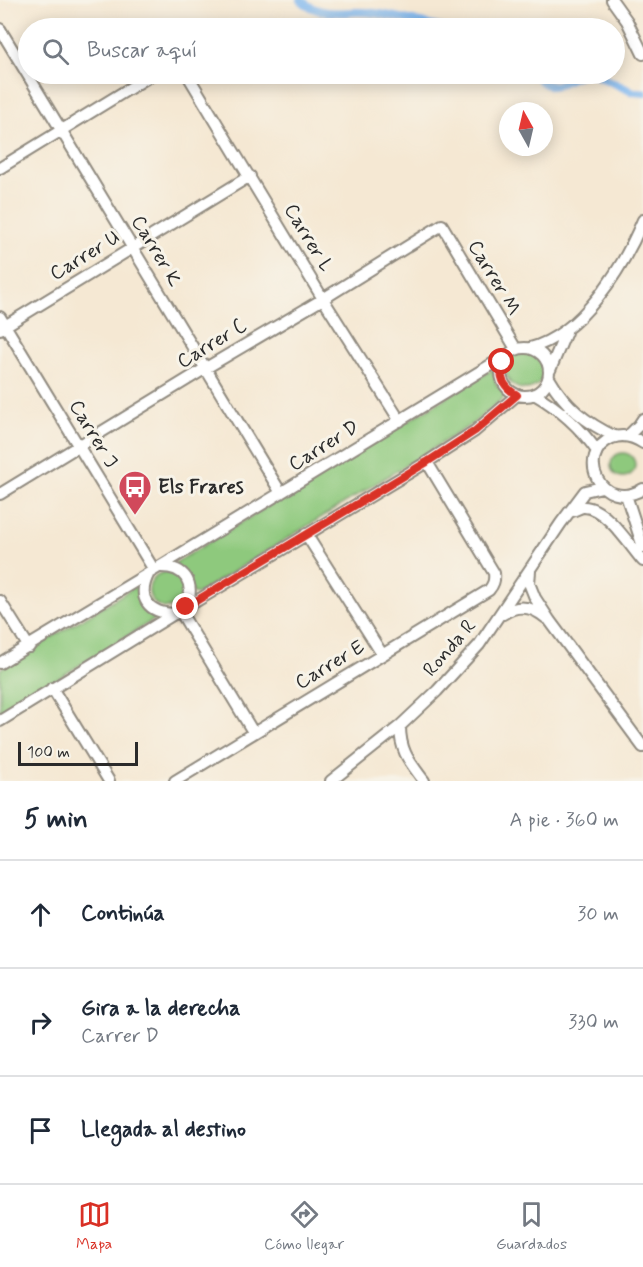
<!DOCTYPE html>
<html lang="es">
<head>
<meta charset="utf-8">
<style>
	body { margin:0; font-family:Mynerve,sans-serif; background:#f2f2f3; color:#1f2937 }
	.compass { position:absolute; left:499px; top:102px; width:54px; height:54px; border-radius:50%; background:#fff; box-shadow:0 3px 15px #0003; rotate:352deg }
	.scale { position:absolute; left:18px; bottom:15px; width:120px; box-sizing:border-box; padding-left:6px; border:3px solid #2b2b2b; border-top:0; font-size:16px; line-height:21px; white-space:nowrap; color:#2b2b2b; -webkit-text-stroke:4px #f7f3e8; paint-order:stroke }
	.stop { position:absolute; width:18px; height:18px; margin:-14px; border:4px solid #d93025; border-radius:50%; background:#fff }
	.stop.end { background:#d93025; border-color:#fff; box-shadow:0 2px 6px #0008 }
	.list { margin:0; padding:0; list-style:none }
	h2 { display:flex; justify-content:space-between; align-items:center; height:78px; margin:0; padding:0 24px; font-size:26px }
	h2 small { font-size:20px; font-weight:400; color:#747a83 }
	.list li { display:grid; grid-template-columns:39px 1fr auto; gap:18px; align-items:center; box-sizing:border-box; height:108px; padding:0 24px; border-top:2px solid #e0e1e3 }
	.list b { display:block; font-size:22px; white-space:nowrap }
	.list p { margin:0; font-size:20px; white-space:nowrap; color:#747a83 }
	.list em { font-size:20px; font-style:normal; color:#747a83 }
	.icon { flex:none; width:33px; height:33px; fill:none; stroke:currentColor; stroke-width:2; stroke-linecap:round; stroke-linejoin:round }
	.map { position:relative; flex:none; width:643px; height:781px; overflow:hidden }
	.search { position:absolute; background:#fff; box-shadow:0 3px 15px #0003; left:18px; right:18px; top:18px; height:66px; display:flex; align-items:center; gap:15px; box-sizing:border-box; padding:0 21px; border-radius:33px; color:#747a83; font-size:22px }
	.sheet { height:402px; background:#fff }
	nav { display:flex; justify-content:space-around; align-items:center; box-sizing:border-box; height:84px; border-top:2px solid #e0e1e3; background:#fff; font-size:16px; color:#747a83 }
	nav a { display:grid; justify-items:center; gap:3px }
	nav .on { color:#d93025 }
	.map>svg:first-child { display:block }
</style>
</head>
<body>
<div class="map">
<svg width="643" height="781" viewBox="0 0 643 781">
	<rect width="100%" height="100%" fill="#f7f3e8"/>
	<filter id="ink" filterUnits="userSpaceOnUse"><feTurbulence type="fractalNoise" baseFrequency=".0167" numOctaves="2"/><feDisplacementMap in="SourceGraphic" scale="12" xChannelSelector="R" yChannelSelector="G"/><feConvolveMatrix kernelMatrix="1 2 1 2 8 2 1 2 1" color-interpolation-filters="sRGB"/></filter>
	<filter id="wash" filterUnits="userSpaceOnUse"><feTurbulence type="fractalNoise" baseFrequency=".008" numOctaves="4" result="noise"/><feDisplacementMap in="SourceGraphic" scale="24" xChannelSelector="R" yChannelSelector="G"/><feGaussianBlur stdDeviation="1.35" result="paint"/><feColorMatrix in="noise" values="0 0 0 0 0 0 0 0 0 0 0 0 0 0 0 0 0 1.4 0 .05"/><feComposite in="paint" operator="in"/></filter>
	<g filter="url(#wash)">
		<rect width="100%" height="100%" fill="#f5e8d3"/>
		<path fill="#8ec97d" stroke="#5c7a54" stroke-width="1.5" d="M506 370a19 19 0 1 1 38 0a19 19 0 1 1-38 0Z
			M493 369 496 384 506 396 471 425 197 594 193 593 175 563Z
			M611 465a12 12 0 1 1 24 0a12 12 0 1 1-24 0Z
			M149 590a18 18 0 1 1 36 0a18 18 0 1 1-36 0Z
			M136 586H140L157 615V618L0 714V669Z"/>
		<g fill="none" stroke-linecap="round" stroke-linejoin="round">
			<path stroke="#7fb7ef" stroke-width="8" d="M301 0C322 20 347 9 373 13 396 16 419 23 442 28
				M535 74C552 97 561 80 582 74
				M594 74 633 92 643 93"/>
		</g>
	</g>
	<g filter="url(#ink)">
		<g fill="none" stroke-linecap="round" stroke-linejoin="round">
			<g stroke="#908a7f" stroke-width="14">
				<path id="minor" d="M612 0 627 21 643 54
					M0 29 281 493
					M187 74 323 299 400 421
					M0 168 153 74
					M0 317 154 570
					M0 329 250 176
					M501 372a24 24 0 1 1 48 0a24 24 0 1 1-48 0Z
					M530 348C582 334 623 268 643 220
					M550 370 566 332
					M549 378C565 406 586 423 616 437
					M534 394C560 409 580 427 597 451
					M628 436 639 425 643 419
					M643 443C634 437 623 434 612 438 574 454 601 514 643 489
					M0 494 206 368 323 299 442 225 516 349
					M626 495 643 547
					M569 512C573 511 579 508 583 507 605 506 630 546 643 561
					M306 534 382 654
					M159 567 507 355
					M530 571 529 583 535 598 550 621 643 747
					M149 573C136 598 148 613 175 614L427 462 475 431 517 395
					M0 601 29 647
					M180 611 253 732
					M503 614C518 604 532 606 546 618
					M0 663 159 567C185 566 196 583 186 607
					M52 688 109 781
					M0 721 174 614
					M400 726C400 752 410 762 424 781
					M175 781 489 590C493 585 495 581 494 573L427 462
					M331 781 400 726 437 691 479 645 561 523 585 491 602 487"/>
			</g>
			<use href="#minor" stroke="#fff" stroke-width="10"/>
		</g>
	</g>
	<g fill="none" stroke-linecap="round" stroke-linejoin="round" filter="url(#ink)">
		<path stroke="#d93025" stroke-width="8" d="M186 607 427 462 475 431 517 395C503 387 499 377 502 362"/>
	</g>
	<defs>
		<g id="bus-pin" transform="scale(1.725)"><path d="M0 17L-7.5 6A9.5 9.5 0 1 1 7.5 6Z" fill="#d1495b" stroke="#f7f3e8"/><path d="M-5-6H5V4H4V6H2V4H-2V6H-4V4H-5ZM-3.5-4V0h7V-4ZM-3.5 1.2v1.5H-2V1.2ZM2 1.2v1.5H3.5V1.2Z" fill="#fff"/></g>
	</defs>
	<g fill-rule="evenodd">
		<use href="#bus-pin" x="135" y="487"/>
	</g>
	<g text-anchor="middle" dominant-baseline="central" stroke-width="6" stroke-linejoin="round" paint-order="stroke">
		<g font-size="20" fill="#2b2b2b" stroke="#f7f3e8">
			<text transform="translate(308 238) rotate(59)">Carrer L</text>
			<text transform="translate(156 251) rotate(59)">Carrer K</text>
			<text transform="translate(85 256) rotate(-31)">Carrer U</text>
			<text transform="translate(494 278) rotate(59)">Carrer M</text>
			<text transform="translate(212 344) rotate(-31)">Carrer C</text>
			<text transform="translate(93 434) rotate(59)">Carrer J</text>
			<text transform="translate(324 446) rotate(-32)">Carrer D</text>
			<text transform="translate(450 648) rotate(-49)">Ronda R</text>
			<text transform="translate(330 665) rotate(-31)">Carrer E</text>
		</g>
		<g font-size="20" font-weight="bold" fill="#2b2b2b" stroke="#f7f3e8" text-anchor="start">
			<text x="158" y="487">Els Frares</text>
		</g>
	</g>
</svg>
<svg class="compass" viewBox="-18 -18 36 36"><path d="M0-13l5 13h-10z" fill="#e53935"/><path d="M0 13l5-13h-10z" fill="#747a83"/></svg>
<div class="scale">100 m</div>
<div class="stop" style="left:502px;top:362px"></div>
<div class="stop end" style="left:186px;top:607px"></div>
<div class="search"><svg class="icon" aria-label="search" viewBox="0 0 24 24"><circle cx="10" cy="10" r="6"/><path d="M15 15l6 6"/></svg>Buscar aquí</div>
</div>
<section class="sheet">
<h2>5 min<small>A pie · 360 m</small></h2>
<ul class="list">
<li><svg class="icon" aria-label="ahead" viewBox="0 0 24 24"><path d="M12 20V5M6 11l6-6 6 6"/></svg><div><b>Continúa</b></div><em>30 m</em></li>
<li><svg class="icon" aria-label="right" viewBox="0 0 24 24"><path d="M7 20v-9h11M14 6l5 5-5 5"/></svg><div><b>Gira a la derecha</b><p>Carrer D</p></div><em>330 m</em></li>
<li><svg class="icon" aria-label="arrive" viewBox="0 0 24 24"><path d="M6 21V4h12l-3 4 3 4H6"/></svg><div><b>Llegada al destino</b></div></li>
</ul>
</section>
<nav>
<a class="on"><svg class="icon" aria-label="map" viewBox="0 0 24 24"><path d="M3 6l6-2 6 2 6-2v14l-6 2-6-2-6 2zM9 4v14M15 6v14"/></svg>Mapa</a>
<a><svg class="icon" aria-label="directions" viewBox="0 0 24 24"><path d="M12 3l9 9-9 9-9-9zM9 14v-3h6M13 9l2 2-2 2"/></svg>Cómo llegar</a>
<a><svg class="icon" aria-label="saved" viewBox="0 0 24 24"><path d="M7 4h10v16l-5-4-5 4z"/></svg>Guardados</a>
</nav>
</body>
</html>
